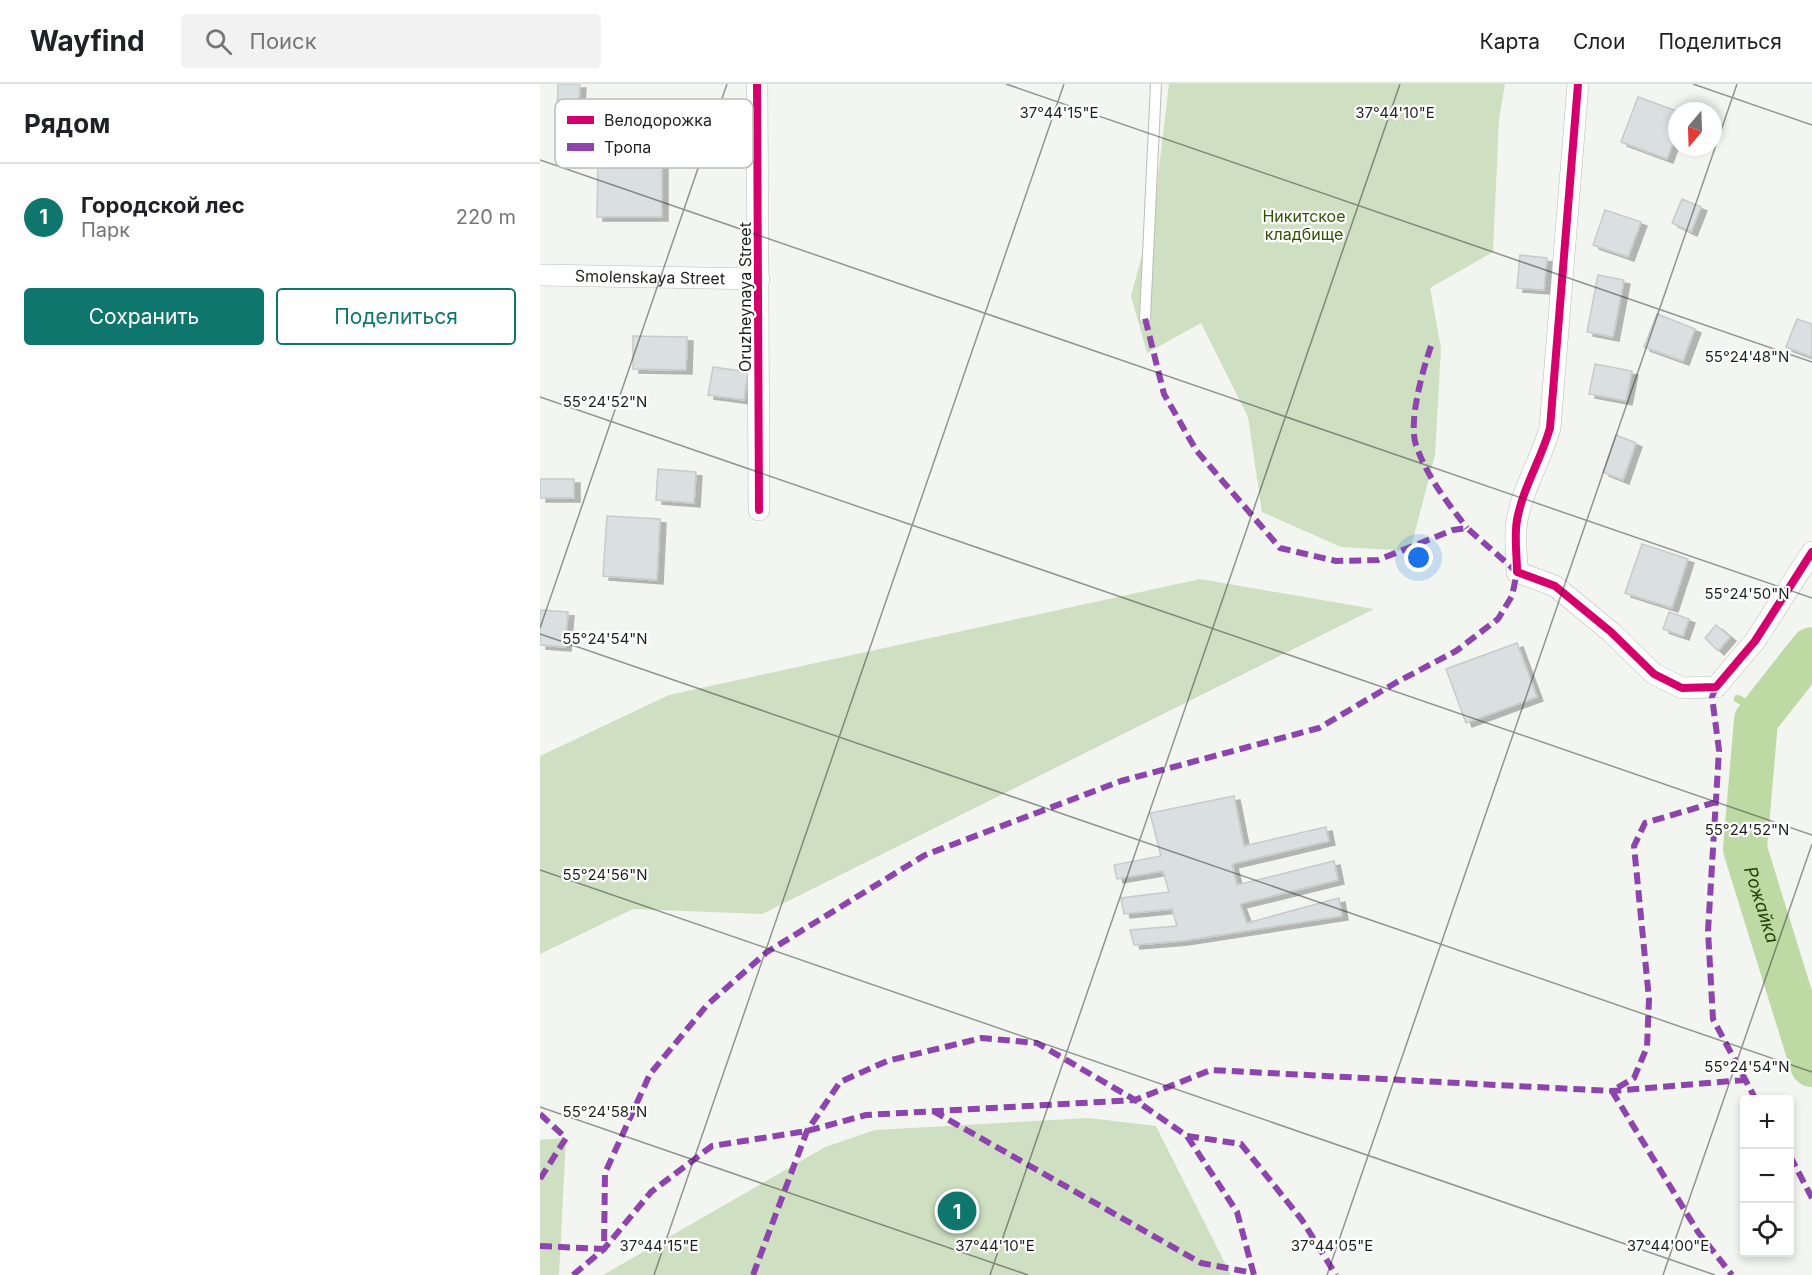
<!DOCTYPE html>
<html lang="ru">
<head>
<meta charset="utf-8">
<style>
	body { margin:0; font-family:Inter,sans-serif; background:#f2f2f2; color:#202124 }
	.controls { position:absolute; right:18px; bottom:18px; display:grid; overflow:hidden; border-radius:6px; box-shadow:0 3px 9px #0003 }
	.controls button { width:54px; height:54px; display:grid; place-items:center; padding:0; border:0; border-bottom:2px solid #e0e0e0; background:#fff; color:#202124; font:30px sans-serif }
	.compass { position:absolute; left:1128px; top:18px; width:54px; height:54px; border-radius:50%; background:#fff; box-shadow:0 3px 9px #0003; rotate:199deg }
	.you { position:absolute; left:879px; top:474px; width:21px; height:21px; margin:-15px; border:4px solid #fff; border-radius:50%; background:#1a73e8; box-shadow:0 0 0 9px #1a73e833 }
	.badge { display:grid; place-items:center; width:39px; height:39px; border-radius:50%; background:#0f766e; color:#fff; font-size:20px; font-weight:700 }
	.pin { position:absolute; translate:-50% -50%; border:3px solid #fff; box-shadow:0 2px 6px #0006 }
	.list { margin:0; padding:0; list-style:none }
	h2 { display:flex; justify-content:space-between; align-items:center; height:78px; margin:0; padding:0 24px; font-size:26px }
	h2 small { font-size:20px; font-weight:400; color:#757577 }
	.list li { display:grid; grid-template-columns:39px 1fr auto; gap:18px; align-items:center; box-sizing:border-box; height:108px; padding:0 24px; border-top:2px solid #e0e0e0 }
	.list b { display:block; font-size:22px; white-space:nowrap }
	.list p { margin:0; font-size:20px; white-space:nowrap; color:#757577 }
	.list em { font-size:20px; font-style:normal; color:#757577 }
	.actions { display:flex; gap:12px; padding:18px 24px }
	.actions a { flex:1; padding:14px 0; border:2px solid #0f766e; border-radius:6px; text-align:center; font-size:21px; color:#0f766e }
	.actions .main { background:#0f766e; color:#fff }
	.icon { flex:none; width:33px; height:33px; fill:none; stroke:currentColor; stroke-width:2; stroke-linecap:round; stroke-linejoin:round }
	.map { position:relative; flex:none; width:1272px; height:1191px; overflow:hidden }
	header { display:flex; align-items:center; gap:36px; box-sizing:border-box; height:84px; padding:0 30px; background:#fff; border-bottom:2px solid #e0e0e0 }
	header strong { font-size:28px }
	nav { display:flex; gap:33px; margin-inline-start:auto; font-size:21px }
	.search { width:420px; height:54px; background:#f2f2f2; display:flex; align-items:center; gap:15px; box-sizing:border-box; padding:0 21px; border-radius:6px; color:#757577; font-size:22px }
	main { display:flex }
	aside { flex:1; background:#fff }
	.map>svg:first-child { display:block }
</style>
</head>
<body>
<header>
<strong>Wayfind</strong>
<div class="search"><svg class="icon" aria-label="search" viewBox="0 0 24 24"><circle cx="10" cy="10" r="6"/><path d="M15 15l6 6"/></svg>Поиск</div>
<nav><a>Карта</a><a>Слои</a><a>Поделиться</a></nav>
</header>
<main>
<aside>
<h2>Рядом<small></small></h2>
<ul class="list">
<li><span class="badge">1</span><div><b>Городской лес</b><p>Парк</p></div><em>220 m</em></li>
</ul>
<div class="actions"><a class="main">Сохранить</a><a>Поделиться</a></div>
</aside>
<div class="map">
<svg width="1272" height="1191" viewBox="0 0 1272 1191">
	<defs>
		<filter id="shadow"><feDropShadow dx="6" dy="4" stdDeviation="0" flood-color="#0004"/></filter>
	</defs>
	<rect width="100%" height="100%" fill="#f2f5f0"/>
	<path fill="#cfe0c2" d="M629 0H965L959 35 953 168 890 204 901 264 895 371 870 467 801 463 722 428 708 333 661 239 607 269 591 212 614 126Z
		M660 495 834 525 222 830 93 825 0 870V672L129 611Z
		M549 1034 616 1042 691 1191H63L285 1063 335 1046Z
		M26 1054 19 1191H0V1056Z"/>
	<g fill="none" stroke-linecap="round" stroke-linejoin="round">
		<path stroke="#bedaa4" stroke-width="8" d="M1198 615 1211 622 1216 636"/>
		<path stroke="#bedaa4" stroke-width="44" id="s1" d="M1272 565 1216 636 1205 765 1272 981"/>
	</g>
	<path fill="#dadfe1" stroke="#c8cbca" stroke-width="1.5" filter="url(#shadow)" d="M18 0H40L38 33 17 31Z
		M1098 13 1137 27V48L1127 75 1081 58Z
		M58 69H122V133H57Z
		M1142 115 1161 123 1151 148 1132 139Z
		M1065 126 1101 138 1088 173 1053 161Z
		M980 171 1007 174 1004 206 977 204Z
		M1058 191 1084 196 1073 253 1047 248Z
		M1117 230 1155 245 1143 277 1104 263Z
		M1257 235 1272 240V273L1246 263Z
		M93 252 147 253 146 286 93 285Z
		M1055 280 1092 287 1086 317 1049 310Z
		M173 283 208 288 204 316 168 311Z
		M1076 351 1096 359 1083 396 1063 388Z
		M118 385 156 388 154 419 116 416Z
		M0 395H34V414H0Z
		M67 432 120 435 117 496 63 492Z
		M1102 460 1148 475 1132 524 1085 509Z
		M0 526 28 528 25 563 0 561Z
		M1129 528 1149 535 1143 552 1123 545Z
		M1176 541 1190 553 1178 567 1165 554Z
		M977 559 997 613 926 639 906 585Z
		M694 712 704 762 786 743 789 757 692 780 697 801 794 777 798 796 700 820 707 839 799 814 802 832 642 857 594 861 590 846 637 842 632 825 584 830 581 814 629 808 623 787 577 795 574 781 621 772 610 729Z"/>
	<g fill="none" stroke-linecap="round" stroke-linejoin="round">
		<g stroke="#bbbdb9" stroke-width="12">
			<path id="lane" d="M605 234 616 0"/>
		</g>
		<g stroke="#bbbdb9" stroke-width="22">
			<g id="street">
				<path d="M217 0 219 426"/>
				<path d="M1038 0 1010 344C1001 376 983 403 977 436 974 452 977 472 977 488L1015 502 1071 548 1114 590 1142 604 1176 603 1215 557 1272 468"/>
				<path id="s2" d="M0 191 219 195"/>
			</g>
		</g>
		<use href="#lane" stroke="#fdfefd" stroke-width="10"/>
		<use href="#street" stroke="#fdfefd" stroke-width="21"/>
		<path stroke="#8e44ad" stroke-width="6" stroke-dasharray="12 6" stroke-linecap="butt" d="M891 262C883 285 868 338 876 361 887 393 907 418 927 444
			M1176 603 1172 613 1179 666 1168 847 1173 935 1216 1016
			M1176 718 1105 739 1094 762 1109 915 1107 963 1094 994 1072 1007 1158 1148 1192 1191
			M393 1027 661 1179 713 1189
			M0 1030 26 1054 0 1095
			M647 1052 701 1060 762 1136 796 1191
			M1250 1072 1272 1114
			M0 1162 64 1165 65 1089 110 990 167 921 227 868 385 771 581 697 779 644 857 598 916 567 958 535 972 512 977 488 927 444 913 446 838 476 796 477 740 464 656 366 624 310 605 234
			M33 1191 64 1165 111 1108 172 1062 267 1047 326 1031 595 1016 671 986 1072 1007 1204 996
			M213 1191 267 1047 300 998 347 977 442 954 497 959 595 1016 647 1052 697 1128 714 1191"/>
		<g stroke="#fff" stroke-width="11">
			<path id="cycleway" d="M217 0 219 426
				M1038 0 1010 344C1001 376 983 403 977 436 974 452 977 472 977 488L1015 502 1071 548 1114 590 1142 604 1176 603 1215 557 1272 468"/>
		</g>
		<use href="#cycleway" stroke="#d6006c" stroke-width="8"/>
	</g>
	<path fill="none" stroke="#1e201d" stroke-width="1.5" stroke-opacity="0.45" d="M466 0 1272 278M1153 0 1272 41M0 76 1272 514M0 313 1272 751M0 544 187 0M0 550 1272 988M0 786 1175 1191M0 1023 488 1191M114 1191 524 0M450 1191 860 0M787 1191 1197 0M1123 1191 1272 760"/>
	<g text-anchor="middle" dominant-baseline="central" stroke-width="4.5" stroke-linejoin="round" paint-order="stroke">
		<g font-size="16" fill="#315200" stroke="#fff">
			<text x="764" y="132">Никитское<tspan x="764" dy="18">кладбище</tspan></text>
		</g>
		<g font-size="16" fill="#1e201d" stroke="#fff">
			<text stroke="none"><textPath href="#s2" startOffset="110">Smolenskaya Street</textPath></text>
			<text transform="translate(205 213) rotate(-90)">Oruzheynaya Street</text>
		</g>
		<g font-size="18" font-style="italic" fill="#2a420e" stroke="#fff">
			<text stroke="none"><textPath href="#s1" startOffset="278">Рожайка</textPath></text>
		</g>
	</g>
	<rect x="15" y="15" width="198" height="69" rx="9" fill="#fff" stroke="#bcbcbb" stroke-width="1.5"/>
	<rect x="27" y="32" width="27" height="8" fill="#d6006c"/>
	<rect x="27" y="59" width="27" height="8" fill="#8e44ad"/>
	<g font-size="16" fill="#1e201d">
		<text x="64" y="42">Велодорожка</text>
		<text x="64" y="69">Тропа</text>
	</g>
	<g font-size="15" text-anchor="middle" fill="#1e201d" stroke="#fff" stroke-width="4.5" stroke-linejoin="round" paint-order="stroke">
		<text x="519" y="34">37°44'15"E</text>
		<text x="855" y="34">37°44'10"E</text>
		<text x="1207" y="278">55°24'48"N</text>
		<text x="65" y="323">55°24'52"N</text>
		<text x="1207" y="515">55°24'50"N</text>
		<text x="65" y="560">55°24'54"N</text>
		<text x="1207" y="751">55°24'52"N</text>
		<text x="65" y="796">55°24'56"N</text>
		<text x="1207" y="988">55°24'54"N</text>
		<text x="65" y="1033">55°24'58"N</text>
		<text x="119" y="1167">37°44'15"E</text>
		<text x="455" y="1167">37°44'10"E</text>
		<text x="792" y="1167">37°44'05"E</text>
		<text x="1128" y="1167">37°44'00"E</text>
	</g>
</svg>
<div class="controls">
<button>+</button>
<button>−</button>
<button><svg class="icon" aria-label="locate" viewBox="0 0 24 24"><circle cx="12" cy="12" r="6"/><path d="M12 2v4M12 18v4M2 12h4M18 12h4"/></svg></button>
</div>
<svg class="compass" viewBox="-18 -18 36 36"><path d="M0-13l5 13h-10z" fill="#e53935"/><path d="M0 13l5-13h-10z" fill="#757577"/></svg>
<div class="you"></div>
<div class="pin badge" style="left:417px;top:1127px">1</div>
</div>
</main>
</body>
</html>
